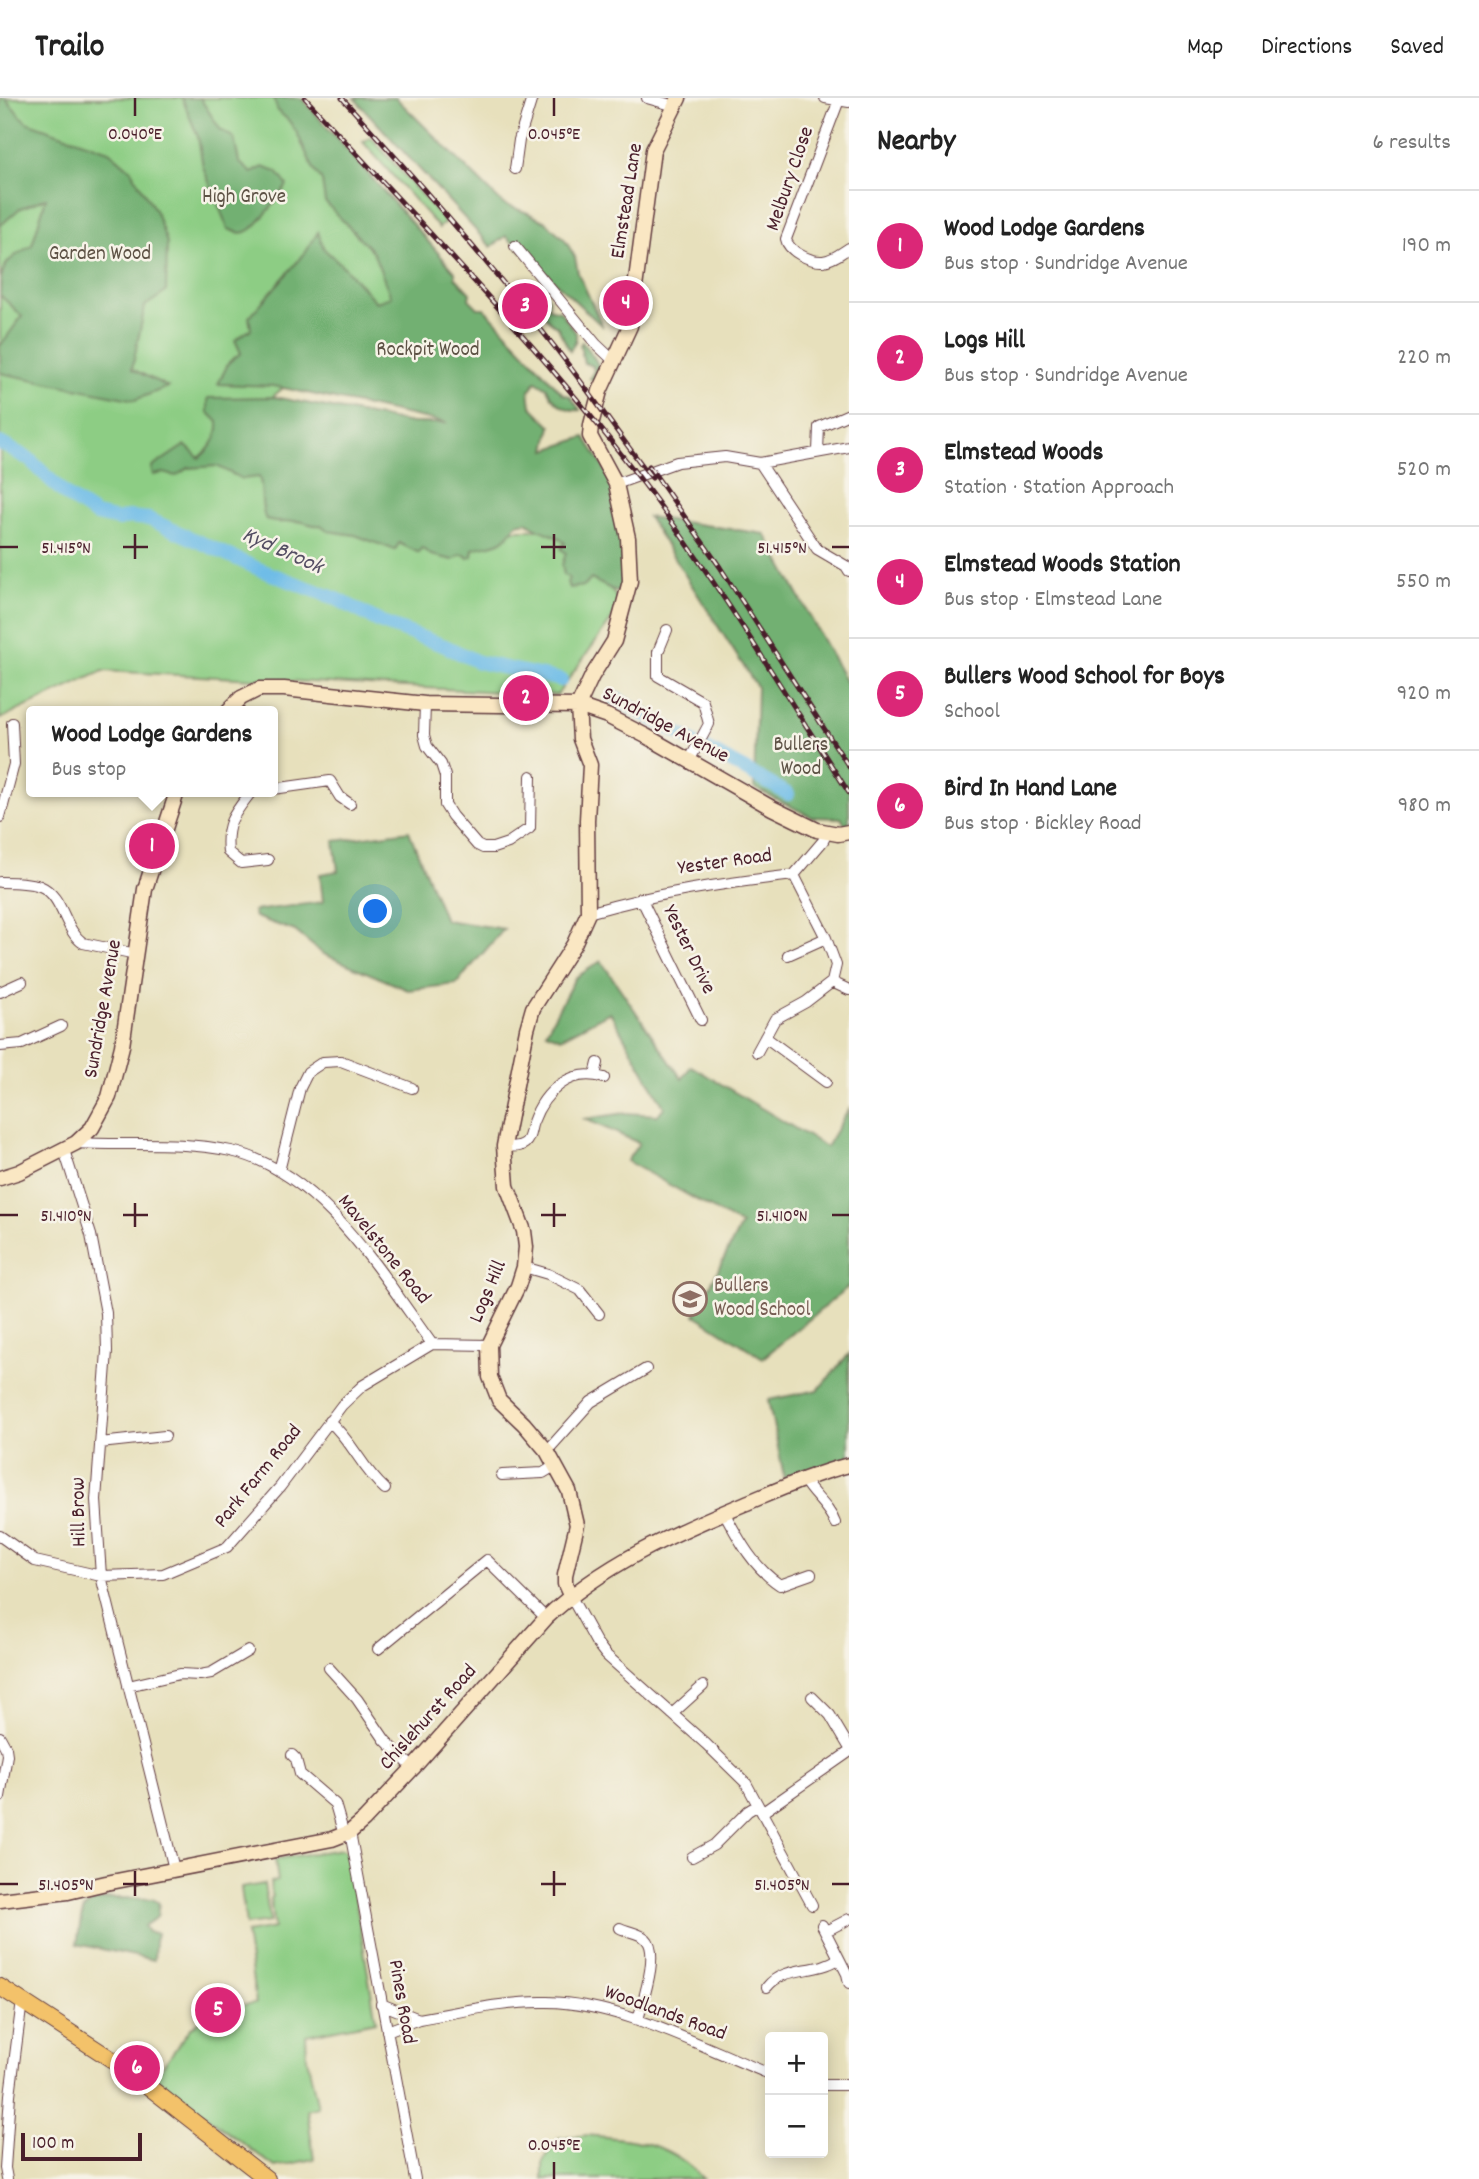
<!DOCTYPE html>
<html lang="en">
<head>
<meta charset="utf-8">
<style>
	body { margin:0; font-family:Dekko,sans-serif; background:#f6f6f6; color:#222 }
	.controls { position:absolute; right:21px; bottom:21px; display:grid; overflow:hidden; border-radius:7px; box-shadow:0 4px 18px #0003 }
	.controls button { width:63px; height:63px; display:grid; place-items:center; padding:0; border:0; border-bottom:2px solid #e0e0e0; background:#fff; color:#222; font:35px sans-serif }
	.scale { position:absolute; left:21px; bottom:18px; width:121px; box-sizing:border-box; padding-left:7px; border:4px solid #4a1f2b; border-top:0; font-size:19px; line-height:24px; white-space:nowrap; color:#4a1f2b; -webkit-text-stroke:5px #f7f3e8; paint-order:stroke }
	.you { position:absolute; left:376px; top:814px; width:24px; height:24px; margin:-18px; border:5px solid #fff; border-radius:50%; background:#1a73e8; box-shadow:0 0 0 10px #1a73e833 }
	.badge { display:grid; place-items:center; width:46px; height:46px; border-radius:50%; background:#db2777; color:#fff; font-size:23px; font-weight:700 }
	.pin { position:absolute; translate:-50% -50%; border:4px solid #fff; box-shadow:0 2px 7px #0006 }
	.popup { position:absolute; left:26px; top:608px; width:252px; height:91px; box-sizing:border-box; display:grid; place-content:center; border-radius:7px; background:#fff; filter:drop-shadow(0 2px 5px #0005); font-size:23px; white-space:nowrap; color:#767676 }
	.popup b { font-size:26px; color:#222 }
	.popup::after { content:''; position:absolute; left:50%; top:100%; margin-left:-14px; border:14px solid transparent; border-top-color:#fff }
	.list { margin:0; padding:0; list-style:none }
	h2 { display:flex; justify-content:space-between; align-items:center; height:91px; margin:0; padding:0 28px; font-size:30px }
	h2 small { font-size:23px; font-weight:400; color:#767676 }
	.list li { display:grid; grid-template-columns:46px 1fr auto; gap:21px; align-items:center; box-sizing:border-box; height:112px; padding:0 28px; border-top:2px solid #e0e0e0 }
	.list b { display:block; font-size:26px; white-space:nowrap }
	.list p { margin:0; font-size:23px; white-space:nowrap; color:#767676 }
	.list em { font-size:23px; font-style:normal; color:#767676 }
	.map { position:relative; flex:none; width:849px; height:2081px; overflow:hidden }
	header { display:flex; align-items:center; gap:42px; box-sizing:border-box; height:98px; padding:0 35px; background:#fff; border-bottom:2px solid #e0e0e0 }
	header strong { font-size:33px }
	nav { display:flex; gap:38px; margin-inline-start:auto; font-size:24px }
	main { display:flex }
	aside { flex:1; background:#fff }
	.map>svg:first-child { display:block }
</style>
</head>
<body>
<header>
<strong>Trailo</strong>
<nav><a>Map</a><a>Directions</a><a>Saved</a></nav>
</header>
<main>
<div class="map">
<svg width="849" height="2081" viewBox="0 0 849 2081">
	<rect width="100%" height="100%" fill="#f7f3e8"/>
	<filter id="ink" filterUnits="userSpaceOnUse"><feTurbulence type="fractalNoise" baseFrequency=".0143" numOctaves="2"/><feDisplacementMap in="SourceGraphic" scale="14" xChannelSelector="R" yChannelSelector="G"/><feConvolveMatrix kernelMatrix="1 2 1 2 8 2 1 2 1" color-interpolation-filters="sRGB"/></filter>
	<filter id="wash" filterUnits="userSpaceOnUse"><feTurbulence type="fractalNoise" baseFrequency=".00686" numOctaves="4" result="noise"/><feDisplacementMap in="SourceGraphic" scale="28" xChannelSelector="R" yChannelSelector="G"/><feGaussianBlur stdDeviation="1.57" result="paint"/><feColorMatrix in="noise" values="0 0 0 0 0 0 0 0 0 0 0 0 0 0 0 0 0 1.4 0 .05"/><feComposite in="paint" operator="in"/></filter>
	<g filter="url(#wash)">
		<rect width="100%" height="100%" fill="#e7e0bc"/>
		<path fill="#8dcd84" stroke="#6c7658" stroke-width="2" d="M0 0H292L339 57 396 198 228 335 446 432H568L622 507 557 597 103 573 0 621Z
			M371 39 445 124 439 130 363 44Z
			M342 1751 348 1757 376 1923 306 1937 307 1960 318 2009 307 2012 314 2061 275 2069 154 1980 191 1930 216 1911 256 1905 246 1835 274 1830 270 1800 272 1799 270 1784 278 1783 275 1761Z
			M264 1786 270 1824 246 1827 241 1790Z
			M587 2037C634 2042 670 2043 703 2081H543V2063L558 2041Z"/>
		<path fill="#72b072" stroke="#5e684e" stroke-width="2" d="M0 0H5L26 24 109 53 131 72 156 114 167 145 166 194 145 208 132 271 168 289 135 302 0 275V248L22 218 0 197C0 166 6 163 32 147L46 100 19 111 0 128Z
			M182 0H200L220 31 234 40 239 64 252 75 263 69 277 74 287 87C283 95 258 127 250 132 243 137 235 134 228 131L203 69 198 39Z
			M273 0H300L304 3 455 174V179L470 195 469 201 478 210H484L563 296 570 298 580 312C565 314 553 303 547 290L536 283 529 293 531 308 551 328 546 352 585 339C594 354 606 370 612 387 622 413 629 470 621 496L591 481 585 488 570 490 567 485 569 480 564 477 562 467 566 455 561 451 565 445C554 434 537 434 527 424L517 426C501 450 497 444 473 451L472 458 468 460 465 457H460L453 462 431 457 422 450 419 455 399 445 395 452 355 437 328 433 321 427C312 428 311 426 303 424 290 421 283 428 266 422 259 407 264 391 259 379L242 381 217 368 188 370 176 378 163 375 153 377 151 370 185 347 199 360C211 350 219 340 218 324L208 314V300L274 299 412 325H447L274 288 218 286 229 264 241 255 235 242 251 231 249 219 306 154 318 134 324 151 345 170 376 204 391 199 373 154 325 104 322 83 314 72 297 35 289 23 278 13Z
			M354 0H396L503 106 528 115 546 124 565 142 575 159 578 175 603 229 506 138 491 149Z
			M536 190 542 191 549 201 548 210 560 213 576 235V242L570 253 557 228C546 223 536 207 531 195Z
			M582 244C591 256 606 269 596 285L590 280 594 273 593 268 584 265 580 247Z
			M648 419 765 436 849 590V733L841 720 812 719 754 690 757 589Z
			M409 733 445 822 504 831 456 886 408 892 323 856 295 833 255 819 253 813 323 804 320 776 338 773 334 743Z
			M601 863 682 981 691 968 826 1049 849 1011V1188L763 1260 695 1217 741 1127 627 1063 639 1045 585 1021 625 1015 658 1017 664 1009 610 914 561 940 546 934 575 880Z
			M849 1256V1361L785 1383 768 1302 818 1292Z
			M114 1800 153 1801 159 1805 157 1819 144 1828 148 1834 157 1835 155 1844 154 1862 77 1846C83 1814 77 1803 114 1800Z"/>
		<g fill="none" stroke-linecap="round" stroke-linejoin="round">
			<path stroke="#6dbce7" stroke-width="14" d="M0 345 29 361 67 398 96 417 119 422 128 419 149 421 261 472 337 501 382 525 445 548 478 564 561 582
				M615 600 692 643
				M704 649 788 696"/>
		</g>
	</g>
	<g filter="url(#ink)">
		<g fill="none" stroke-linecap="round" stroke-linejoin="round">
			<g stroke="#623c41" stroke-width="12">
				<path id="street" d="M647 0 675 8
					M825 0 849 4
					M839 2 786 141C788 153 810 164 823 163 833 162 841 155 849 150
					M515 71 519 42 532 0
					M515 148 596 246 614 263
					M818 353 819 329 849 316
					M760 365 849 349
					M616 386 677 364 725 359 760 365 817 451 846 468 849 473
					M667 532 658 554V578L703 604 709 626 689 663
					M425 606 424 637 427 648 441 666 445 678V707L452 718 477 747 483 750H493L508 745 530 730 531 678
					M273 691 330 683 340 699 350 706
					M251 694C234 716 225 725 228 754L241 765 268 762
					M0 719 14 666 12 625
					M0 784C12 784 28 784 40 788 64 798 63 831 83 845L136 856
					M641 800 701 922
					M588 815C656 795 724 785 794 777L823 743 827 735
					M788 857 826 840
					M832 884 849 892
					M0 894 22 884
					M765 939 826 984
					M0 948 22 946 61 928
					M757 954 775 921 806 904 832 884 836 867 826 840 794 777
					M595 977 598 965
					M76 1045C128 1048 180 1042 231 1053 321 1073 381 1176 432 1246
					M504 1048C511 1049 520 1049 525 1045 531 1040 530 1031 533 1024 544 994 570 969 604 980
					M64 1052 91 1137 106 1215 107 1253 96 1402 101 1478 174 1771
					M279 1073 300 990 308 974 323 964 341 963 412 990
					M524 1169 548 1176 580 1192 599 1216
					M329 1323C354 1345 361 1370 385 1391
					M100 1345 165 1338
					M547 1353 591 1304 646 1271
					M502 1377 543 1375 556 1367
					M804 1382C813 1398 829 1408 835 1425
					M724 1414C739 1442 753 1469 780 1487L811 1476
					M0 1438 35 1463 101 1478 163 1476 227 1449 280 1389 342 1307 362 1288 432 1246 489 1247
					M570 1497 596 1544 606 1557 706 1646 746 1685 812 1807
					M378 1551 487 1462 546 1520
					M329 1570 357 1601 385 1642 413 1670
					M128 1588 180 1576 200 1577 211 1575 248 1553
					M812 1599 830 1617 849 1649
					M672 1616 703 1588
					M0 1639 6 1650 7 1657 0 1699
					M292 1657 296 1661 300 1676 335 1706 344 1737
					M763 1714 849 1654
					M350 1734 415 2081
					M692 1759 714 1747 748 1713 758 1707
					M822 1827 847 1876 849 1885
					M620 1830C628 1834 640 1835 646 1841 660 1854 642 1905 638 1922
					M826 1833 849 1821
					M767 1889C784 1867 816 1876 838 1861
					M381 1906 419 1921 387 1933
					M419 1921C461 1914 504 1903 547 1904 622 1905 701 1949 770 1976
					M823 1987H849
					M7 2081 5 2070 10 1997 22 1903"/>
			</g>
			<g stroke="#623c41" stroke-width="17">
				<path id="secondary" d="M228 613 241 600 259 591H284L425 606 578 608 607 618 646 638 772 710 817 732 838 736 849 734
					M0 1080 19 1074 76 1045 92 1030 109 999 122 948 145 791 177 694
					M570 1497 565 1486V1477L577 1427 569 1393 547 1353 524 1326 499 1302 490 1279 489 1247 518 1188 524 1169 526 1149 524 1133 507 1088 504 1048 527 931 533 910 574 846 588 815 587 722 590 667 580 641 578 608 592 578 614 543 630 483 628 440 616 386 590 338 591 327 600 293 630 228 653 52 679 0
					M0 1802 68 1794 106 1785 332 1741 350 1734 364 1722 413 1670 546 1520C602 1467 674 1435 744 1406 778 1392 813 1376 849 1367"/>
			</g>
			<g stroke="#623c41" stroke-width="18">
				<path id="primary" d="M0 1889 122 1968 267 2081"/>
			</g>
			<use href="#street" stroke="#fff" stroke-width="10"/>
			<use href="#secondary" stroke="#fae7c3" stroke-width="14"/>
			<use href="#primary" stroke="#f3c26a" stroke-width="16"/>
			<g stroke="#4a1f2b" stroke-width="5">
				<path id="rail" d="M305 0C421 126 541 249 644 386 718 485 782 591 849 695
					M342 0C414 79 484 159 550 243 585 287 617 335 652 380
					M649 368 720 469 849 669"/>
			</g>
			<use href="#rail" stroke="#f7f3e8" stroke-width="2.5" stroke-dasharray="8" stroke-linecap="butt"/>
		</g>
	</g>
	<path fill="none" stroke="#4a1f2b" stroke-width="2.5" d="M135 0V18M554 0V18M135 436V461M554 436V461M0 449H18M123 449H148M541 449H566M832 449H849M135 1105V1129M554 1105V1129M0 1117H18M123 1117H148M541 1117H566M832 1117H849M135 1773V1798M554 1773V1798M0 1786H18M123 1786H148M541 1786H566M832 1786H849M554 2064V2081"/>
	<defs>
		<g id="school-ring" transform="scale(1.75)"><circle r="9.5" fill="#f7f3e8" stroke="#8d6e63" stroke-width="1.5"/><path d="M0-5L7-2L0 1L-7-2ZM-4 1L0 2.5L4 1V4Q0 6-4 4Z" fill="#8d6e63"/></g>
	</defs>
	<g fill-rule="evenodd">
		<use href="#school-ring" x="690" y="1201"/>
	</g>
	<g text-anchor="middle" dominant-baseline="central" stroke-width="5" stroke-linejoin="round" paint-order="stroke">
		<g font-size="21" fill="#4a1f2b" stroke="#f7f3e8">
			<text transform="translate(791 81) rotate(-71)">Melbury Close</text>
			<text transform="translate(628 103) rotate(-81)">Elmstead Lane</text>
			<text transform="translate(665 628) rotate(28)">Sundridge Avenue</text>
			<text transform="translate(725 765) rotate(-8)">Yester Road</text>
			<text transform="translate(688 852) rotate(64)">Yester Drive</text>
			<text transform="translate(104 911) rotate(-80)">Sundridge Avenue</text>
			<text transform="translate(383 1152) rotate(51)">Mavelstone Road</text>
			<text transform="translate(489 1194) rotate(-67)">Logs Hill</text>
			<text transform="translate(259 1379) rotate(-51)">Park Farm Road</text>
			<text transform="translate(80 1414) rotate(-91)">Hill Brow</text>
			<text transform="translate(429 1620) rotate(-48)">Chislehurst Road</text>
			<text transform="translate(401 1904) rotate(80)">Pines Road</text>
			<text transform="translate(665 1916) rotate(20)">Woodlands Road</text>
		</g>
		<g font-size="21" fill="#5e5346" stroke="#f7f3e8">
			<text x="244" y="100">High Grove</text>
			<text x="100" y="157">Garden Wood</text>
			<text x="428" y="253">Rockpit Wood</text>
			<text x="801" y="648">Bullers<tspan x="801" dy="24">Wood</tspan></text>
		</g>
		<g font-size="21" fill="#785e54" stroke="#f7f3e8" text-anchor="start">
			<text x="714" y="1189">Bullers<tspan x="714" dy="24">Wood School</tspan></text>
		</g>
		<g font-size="23" font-style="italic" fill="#544e63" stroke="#f7f3e8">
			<text transform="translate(282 454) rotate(24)">Kyd Brook</text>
		</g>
	</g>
	<g font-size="18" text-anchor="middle" fill="#4a1f2b" stroke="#f7f3e8" stroke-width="5" stroke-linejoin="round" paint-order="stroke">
		<text x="135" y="41">0.040°E</text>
		<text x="554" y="41">0.045°E</text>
		<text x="66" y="455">51.415°N</text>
		<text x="782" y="455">51.415°N</text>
		<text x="66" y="1123">51.410°N</text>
		<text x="782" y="1123">51.410°N</text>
		<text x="66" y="1792">51.405°N</text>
		<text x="782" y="1792">51.405°N</text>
		<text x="554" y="2052">0.045°E</text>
	</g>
</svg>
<div class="controls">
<button>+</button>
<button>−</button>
</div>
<div class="scale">100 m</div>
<div class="you"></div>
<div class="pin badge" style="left:152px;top:748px">1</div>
<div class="popup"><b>Wood Lodge Gardens</b>Bus stop</div>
<div class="pin badge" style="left:526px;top:600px">2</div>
<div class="pin badge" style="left:525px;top:208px">3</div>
<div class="pin badge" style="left:626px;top:205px">4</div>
<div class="pin badge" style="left:218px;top:1912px">5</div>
<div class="pin badge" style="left:137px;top:1970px">6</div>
</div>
<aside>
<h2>Nearby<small>6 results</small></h2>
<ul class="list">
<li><span class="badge">1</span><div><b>Wood Lodge Gardens</b><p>Bus stop · Sundridge Avenue</p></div><em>190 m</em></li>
<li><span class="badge">2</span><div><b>Logs Hill</b><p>Bus stop · Sundridge Avenue</p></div><em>220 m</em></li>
<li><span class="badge">3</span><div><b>Elmstead Woods</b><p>Station · Station Approach</p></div><em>520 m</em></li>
<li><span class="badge">4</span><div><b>Elmstead Woods Station</b><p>Bus stop · Elmstead Lane</p></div><em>550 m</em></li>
<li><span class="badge">5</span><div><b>Bullers Wood School for Boys</b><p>School</p></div><em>920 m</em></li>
<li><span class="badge">6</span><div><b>Bird In Hand Lane</b><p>Bus stop · Bickley Road</p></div><em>980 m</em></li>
</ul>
</aside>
</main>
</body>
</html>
